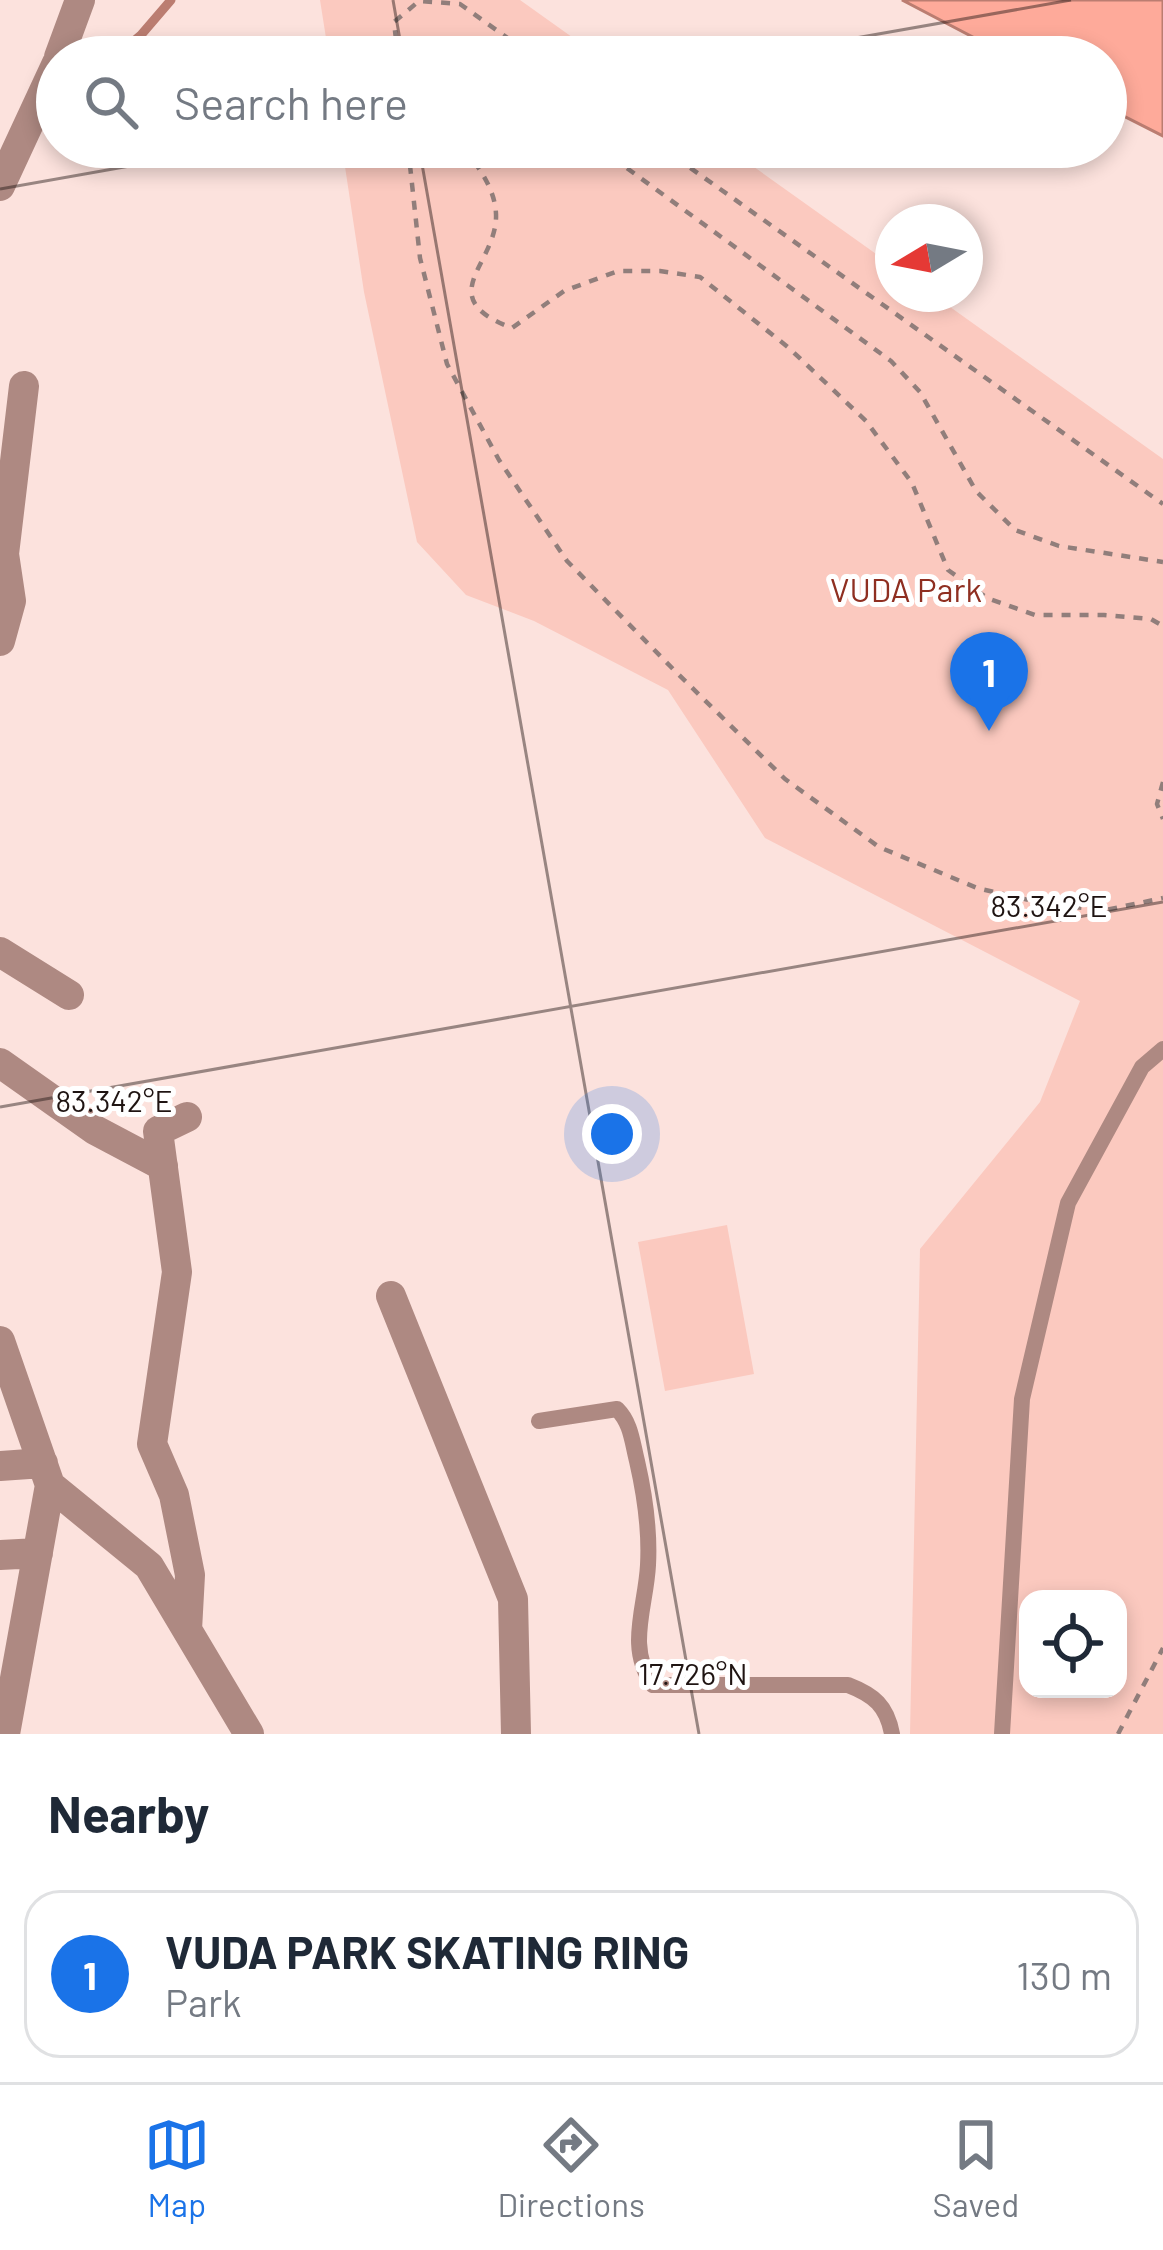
<!DOCTYPE html>
<html lang="en">
<head>
<meta charset="utf-8">
<style>
	body { margin:0; font-family:Barlow,sans-serif; background:#f6f6f7; color:#1f2937 }
	.controls { position:absolute; right:36px; bottom:36px; display:grid; overflow:hidden; border-radius:24px; box-shadow:0 6px 18px #0003 }
	.controls button { width:108px; height:108px; display:grid; place-items:center; padding:0; border:0; border-bottom:3px solid #e0e1e3; background:#fff; color:#1f2937; font:60px sans-serif }
	.compass { position:absolute; left:875px; top:204px; width:108px; height:108px; border-radius:50%; background:#fff; box-shadow:0 6px 18px #0003; rotate:260deg }
	.you { position:absolute; left:612px; top:1134px; width:42px; height:42px; margin:-30px; border:9px solid #fff; border-radius:50%; background:#1a73e8; box-shadow:0 0 0 18px #1a73e833 }
	.badge { display:grid; place-items:center; width:78px; height:78px; border-radius:50%; background:#1a73e8; color:#fff; font-size:39px; font-weight:700 }
	.pin { position:absolute; translate:-50% -99px; filter:drop-shadow(0 3px 6px #0008) }
	.pin::after { content:''; position:absolute; top:63px; width:42px; height:36px; background:inherit; clip-path:polygon(0 0,100% 0,50% 100%) }
	.list { margin:0; padding:0; list-style:none }
	h2 { display:flex; justify-content:space-between; align-items:center; height:156px; margin:0; padding:0 48px; font-size:51px }
	h2 small { font-size:39px; font-weight:400; color:#747a83 }
	.list li { display:grid; grid-template-columns:78px 1fr auto; gap:36px; align-items:center; box-sizing:border-box; height:168px; margin:0 24px 24px; padding:0 24px; border:3px solid #e0e1e3; border-radius:36px }
	.list b { display:block; font-size:45px; white-space:nowrap }
	.list p { margin:0; font-size:39px; white-space:nowrap; color:#747a83 }
	.list em { font-size:39px; font-style:normal; color:#747a83 }
	.icon { flex:none; width:66px; height:66px; fill:none; stroke:currentColor; stroke-width:2; stroke-linecap:round; stroke-linejoin:round }
	.map { position:relative; flex:none; width:1163px; height:1734px; overflow:hidden }
	.search { position:absolute; background:#fff; box-shadow:0 6px 18px #0003; left:36px; right:36px; top:36px; height:132px; display:flex; align-items:center; gap:30px; box-sizing:border-box; padding:0 42px; border-radius:66px; color:#747a83; font-size:45px }
	.sheet { height:348px; background:#fff }
	nav { display:flex; justify-content:space-around; align-items:center; box-sizing:border-box; height:168px; border-top:3px solid #e0e1e3; background:#fff; font-size:33px; color:#747a83 }
	nav a { display:grid; justify-items:center; gap:6px }
	nav .on { color:#1a73e8 }
	.map>svg:first-child { display:block }
</style>
</head>
<body>
<div class="map">
<svg width="1163" height="1734" viewBox="0 0 1163 1734">
	<rect width="100%" height="100%" fill="#fce2dd"/>
	<path fill="#fbc9bf" fill-rule="evenodd" d="M320 0H520L600 57H329Z
		M342 147H726L893 266V294H932L1163 459V1734H910L920 1249 1040 1102 1080 1001 765 838 668 690 534 621 466 595 417 542 364 292ZM1028 1599H1118V1689H1028Z
		M727 1225 754 1374 665 1391 638 1242Z"/>
	<path fill="#feaa9a" stroke="#bb7d71" stroke-width="3" d="M902 0H1163V136L1106 107V57H1011Z"/>
	<g fill="none" stroke-linecap="round" stroke-linejoin="round">
		<path stroke="#bb7d71" stroke-width="9" d="M115 57 141 35 171 0"/>
		<path stroke="#917e7b" stroke-width="4.5" stroke-dasharray="9 9" stroke-linecap="butt" d="M398 57 394 22 419 1 460 4 534 57
			M408 147 420 258 447 364 499 460 567 561 674 670 785 779 879 847 977 888 1050 905 1106 910 1163 898
			M464 147C478 167 495 188 496 214 498 264 430 297 512 328L564 291 618 271H660L700 277 789 348 866 421 912 483 948 570 987 598 1035 615H1104L1151 619 1163 626
			M598 147 891 361 920 392 976 491 1015 530 1059 546 1163 562
			M661 147 1163 504
			M1163 782 1157 804 1163 819
			M1118 1734 1163 1648"/>
		<path stroke="#ae8982" stroke-width="16" d="M539 1421 617 1409C631 1423 632 1441 637 1461 645 1496 650 1529 648 1565 646 1607 626 1647 653 1685H848C874 1695 887 1706 892 1734
			M1002 1734 1022 1399 1068 1203 1142 1067 1163 1049"/>
		<path stroke="#ae8982" stroke-width="30" d="M59 57 80 0
			M0 186 57 63
			M0 641 11 601 4 554 24 386
			M0 952 69 995
			M0 1063 95 1130 163 1166
			M187 1117 158 1131 177 1272 152 1444 174 1495 190 1575 187 1630
			M391 1296 513 1599 516 1734
			M0 1341 50 1485
			M0 1466 43 1463
			M0 1555 38 1553
			M5 1734 50 1485 149 1566 249 1734"/>
	</g>
	<path fill="none" stroke="#1f1412" stroke-width="3" stroke-opacity="0.45" d="M393 0 403 57M748 57 1071 0M419 147 699 1734M0 189 237 147M0 1107 1163 902"/>
	<g text-anchor="middle" dominant-baseline="central" stroke-width="10" stroke-linejoin="round" paint-order="stroke">
		<g font-size="33" fill="#8f2f21" stroke="#fff">
			<text x="906" y="589">VUDA Park</text>
		</g>
	</g>
	<g font-size="30" text-anchor="middle" fill="#1f1412" stroke="#fff" stroke-width="10" stroke-linejoin="round" paint-order="stroke">
		<text x="1049" y="917">83.342°E</text>
		<text x="114" y="1112">83.342°E</text>
		<text x="693" y="1685">17.726°N</text>
	</g>
</svg>
<div class="controls">
<button><svg class="icon" aria-label="locate" viewBox="0 0 24 24"><circle cx="12" cy="12" r="6"/><path d="M12 2v4M12 18v4M2 12h4M18 12h4"/></svg></button>
</div>
<svg class="compass" viewBox="-18 -18 36 36"><path d="M0-13l5 13h-10z" fill="#e53935"/><path d="M0 13l5-13h-10z" fill="#747a83"/></svg>
<div class="you"></div>
<div class="pin badge" style="left:989px;top:731px">1</div>
<div class="search"><svg class="icon" aria-label="search" viewBox="0 0 24 24"><circle cx="10" cy="10" r="6"/><path d="M15 15l6 6"/></svg>Search here</div>
</div>
<section class="sheet">
<h2>Nearby<small></small></h2>
<ul class="list">
<li><span class="badge">1</span><div><b>VUDA PARK SKATING RING</b><p>Park</p></div><em>130 m</em></li>
</ul>
</section>
<nav>
<a class="on"><svg class="icon" aria-label="map" viewBox="0 0 24 24"><path d="M3 6l6-2 6 2 6-2v14l-6 2-6-2-6 2zM9 4v14M15 6v14"/></svg>Map</a>
<a><svg class="icon" aria-label="directions" viewBox="0 0 24 24"><path d="M12 3l9 9-9 9-9-9zM9 14v-3h6M13 9l2 2-2 2"/></svg>Directions</a>
<a><svg class="icon" aria-label="saved" viewBox="0 0 24 24"><path d="M7 4h10v16l-5-4-5 4z"/></svg>Saved</a>
</nav>
</body>
</html>
